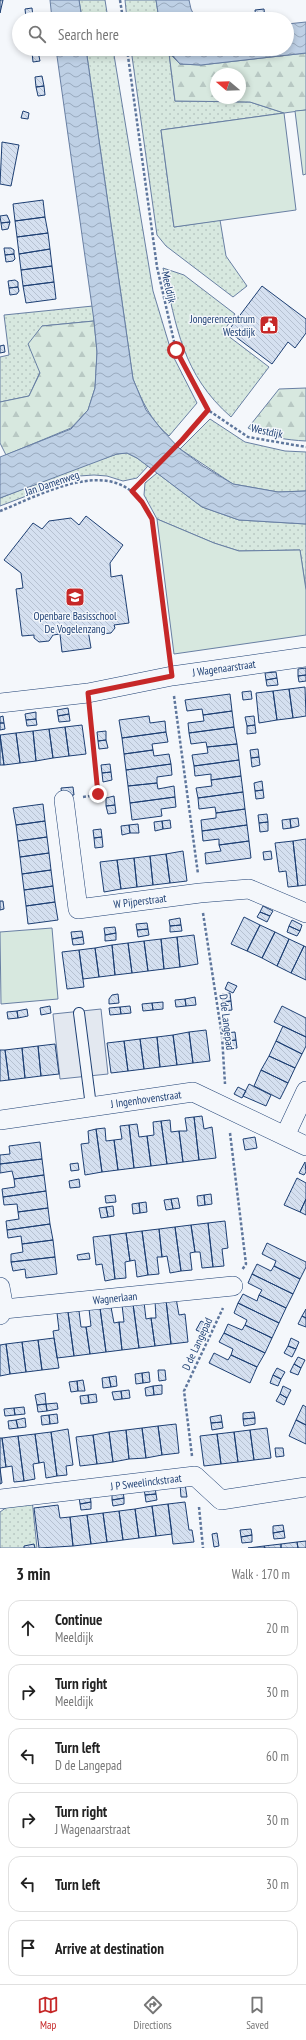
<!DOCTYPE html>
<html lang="en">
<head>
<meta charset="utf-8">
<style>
	body { margin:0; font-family:"PT Sans Narrow",sans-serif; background:#f6f6f6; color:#222 }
	.compass { position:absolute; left:210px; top:68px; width:36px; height:36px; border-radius:50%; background:#fff; box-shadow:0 2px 6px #0003; rotate:289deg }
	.stop { position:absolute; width:12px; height:12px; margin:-9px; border:3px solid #c62828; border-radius:50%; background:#fff }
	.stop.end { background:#c62828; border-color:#fff; box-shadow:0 1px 4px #0008 }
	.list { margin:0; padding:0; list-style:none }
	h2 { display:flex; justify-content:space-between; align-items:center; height:52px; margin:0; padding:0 16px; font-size:17px }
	h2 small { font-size:13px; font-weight:400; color:#767676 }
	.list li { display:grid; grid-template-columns:26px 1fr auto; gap:12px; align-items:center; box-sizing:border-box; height:56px; margin:0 8px 8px; padding:0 8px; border:1px solid #e0e0e0; border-radius:12px }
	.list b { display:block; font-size:15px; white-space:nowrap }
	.list p { margin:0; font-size:13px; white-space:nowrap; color:#767676 }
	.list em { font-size:13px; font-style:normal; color:#767676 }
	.icon { flex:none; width:22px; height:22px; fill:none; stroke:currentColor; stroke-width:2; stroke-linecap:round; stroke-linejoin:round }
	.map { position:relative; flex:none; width:306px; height:1548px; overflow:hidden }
	.search { position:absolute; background:#fff; box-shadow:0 2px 6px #0003; left:12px; right:12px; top:12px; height:44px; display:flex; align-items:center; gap:10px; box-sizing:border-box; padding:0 14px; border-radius:22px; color:#767676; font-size:15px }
	.sheet { height:436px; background:#fff }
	nav { display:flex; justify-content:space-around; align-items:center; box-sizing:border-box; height:56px; border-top:1px solid #e0e0e0; background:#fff; font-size:11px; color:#767676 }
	nav a { display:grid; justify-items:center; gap:2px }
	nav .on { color:#c62828 }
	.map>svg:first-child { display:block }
</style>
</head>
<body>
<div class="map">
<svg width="306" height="1548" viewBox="0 0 306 1548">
	<defs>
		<pattern id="grass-dots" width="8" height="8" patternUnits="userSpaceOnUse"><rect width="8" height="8" fill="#d7e8df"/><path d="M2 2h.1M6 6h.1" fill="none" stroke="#b8c8c3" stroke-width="1.8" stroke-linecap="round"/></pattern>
		<pattern id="forest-firs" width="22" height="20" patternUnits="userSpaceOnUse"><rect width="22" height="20" fill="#d7e8df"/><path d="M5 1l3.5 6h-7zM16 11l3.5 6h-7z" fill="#b8c8c3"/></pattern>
		<pattern id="water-waves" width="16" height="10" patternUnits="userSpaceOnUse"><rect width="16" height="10" fill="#bed0e5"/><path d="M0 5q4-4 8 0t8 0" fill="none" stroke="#9aaabe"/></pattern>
		<pattern id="building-back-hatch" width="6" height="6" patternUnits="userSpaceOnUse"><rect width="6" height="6" fill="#d5e0f0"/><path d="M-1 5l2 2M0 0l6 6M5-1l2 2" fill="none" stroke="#b6c1d1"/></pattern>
	</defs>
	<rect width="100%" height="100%" fill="#f4f7fb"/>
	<path fill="url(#grass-dots)" stroke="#687fa3" d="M79 0H105L108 19H82Z
		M125 0H156L159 19H127Z
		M86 49H113L153 291 172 354 197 403 169 436C151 421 142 401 133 379Z
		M131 49H167L169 53 175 101 250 102 284 113 161 130 174 227 220 220 226 256 247 286 233 297 166 246 157 235Z
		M163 268 184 275 235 314 223 332 269 367 231 417C182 374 177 328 163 268Z
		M93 306 94 321 42 326 40 372 29 396 0 402V357L9 355 4 315Z
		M210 419 245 442 285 451 306 452V491L278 492 233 484 180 449Z
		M127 453 137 458 148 466 137 478 123 481 107 476 94 475 79 476 0 506V498L95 461 117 454Z
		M157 473 202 507 239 520 306 524V590L300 550 239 551 214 543 157 519 144 495 145 483Z
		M32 1499 37 1548H0V1512L14 1502Z"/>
	<path fill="url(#forest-firs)" stroke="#687fa3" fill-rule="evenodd" d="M169 53 180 64 201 65 306 53V110L284 113 250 102 175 101ZM216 74H240V98H216Z
		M94 321 97 352 95 388 88 410 71 428 6 455 0 443V402L29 396 40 373 28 344 42 326Z
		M306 388V441C286 440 267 437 248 428L279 389Z"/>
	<path fill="#d7e8df" stroke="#687fa3" d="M306 110V174L303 175 295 111Z
		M284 113 296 210 174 227 161 130Z
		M157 519 214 543 239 551 300 550 306 590V635L174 654Z
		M52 928 58 999 1 1004 0 932Z"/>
	<path fill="#e3e8f0" stroke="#687fa3" d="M101 1009 108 1074 60 1079 53 1014Z"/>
	<path fill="url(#water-waves)" stroke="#687fa3" d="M50 0H79L82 19H52Z
		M156 0H189L191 9 196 19H159Z
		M306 22V53L201 65 180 64 167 49H287V24Z
		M56 49H86L133 379 146 410 162 430 180 449 203 466 233 484 278 492 306 491V524L239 520 202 507 137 458 127 453 117 454 0 498V457L71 429 88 410 95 388 97 352 94 321Z"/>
	<path fill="url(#building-back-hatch)" stroke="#1d3f73" d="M0 0H3L0 13Z
		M32 8 33 17 26 18 25 9Z
		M264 9 265 19H256L255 10Z
		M31 49H38V51L32 52Z
		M38 51 40 61 33 62 32 52Z
		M42 76 44 86 36 87 35 77Z
		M44 86 45 95 38 96 36 87Z
		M23 111 29 113 28 119 21 118Z
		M2 142 19 145 11 186 0 184Z
		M43 200 45 217 15 221 13 204Z
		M7 215 10 222 1 223 0 216Z
		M45 217 48 233 17 237 15 221Z
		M10 222 8 229 2 230 1 223Z
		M48 233 50 249 19 254 17 237Z
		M4 248H11L14 250V254L5 255Z
		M50 249 52 266 21 270 19 254Z
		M14 254 15 259 13 261 6 262 5 255Z
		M52 266 54 282 23 286 21 270Z
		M15 280 18 282V287L9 288 8 281Z
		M54 282 56 299 26 303 23 286Z
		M262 286 306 319V333L295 348 288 342 272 364 228 331Z
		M18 287 19 291 17 294 10 295 9 288Z
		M4 345 5 352 0 353V346Z
		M86 516 123 545 110 563 111 577 122 575 129 623 114 625 115 628 111 633 101 634 95 629 88 630 91 648 62 652 60 634 53 635 49 641 39 642 34 638V635L22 636 16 589 23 588 21 573 4 560 33 523 42 529 49 521 71 518 79 525Z
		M306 668V675L298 676V669Z
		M276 672 277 678 266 680 265 673Z
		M306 675V681L299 682 298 676Z
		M277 678 278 685 267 686 266 680Z
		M305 687 306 716 293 718 289 689Z
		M289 689 293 718 277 720 273 691Z
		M251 691 252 699 243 700 242 692Z
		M273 691 277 720 259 723 256 693Z
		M230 694 232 711 203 715 202 709 187 711 185 700Z
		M68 708 69 714 58 716 57 710Z
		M232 711 234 727 189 733 188 723 204 721 203 715Z
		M36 712V719L26 720 25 714Z
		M69 714 70 721 59 722 58 716Z
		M3 716 4 723H0V717Z
		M149 716 150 723 165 721 166 732 122 738 119 720Z
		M254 716 255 725 247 726 245 717Z
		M36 719 37 725 27 726 26 720Z
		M0 723H4L5 729 0 730Z
		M82 725 86 754 69 756 65 727Z
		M255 725 256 733 247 734V726Z
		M65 727 69 756 53 758 49 729Z
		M234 727 237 744 207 747 206 742 191 744 189 733Z
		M49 729 53 758 36 761 33 731Z
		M33 731 36 761 20 763 16 733Z
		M106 731V740L98 741 97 732Z
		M166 732 168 742 152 744 153 750 124 754 122 738Z
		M16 733 20 763 4 765 0 735Z
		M0 735 4 765H0Z
		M106 740 108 748 99 749 98 741Z
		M237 744 239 760 194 766 192 755 208 753 207 747Z
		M258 749 259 757 251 758 250 750Z
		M153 750 154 756 169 754 171 764 126 770 124 754Z
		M259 757 260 765 252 767 251 758Z
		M239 760 241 776 211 780V774L195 776 194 766Z
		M110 764 111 772 102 773 101 765Z
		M171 764 172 775 157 777V783L128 786 126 770Z
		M111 772 112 780 103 782 102 773Z
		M241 776 243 792 198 798 196 788 212 786 211 780Z
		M262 781 263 790 255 791 254 783Z
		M157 783 158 789 174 786 175 797 130 803 128 786Z
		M73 787 74 795 62 796 61 788Z
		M263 790 264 798 256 799 255 791Z
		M243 792 245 809 216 813 215 807 199 809 198 798Z
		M114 796 115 805 106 806V798Z
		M175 797 176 807 161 809 162 816 132 820 130 803Z
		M43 804 45 821 16 825 13 808Z
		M115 805 116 813 108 814 106 806Z
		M245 809 247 825 202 831 201 820 216 818V813Z
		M267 814 268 822 259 823 258 815Z
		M298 818 299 826 291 828 290 819Z
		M290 819 291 828 283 829 282 820Z
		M170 820 171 828 163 829 162 821Z
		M45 821 47 837 18 841 16 825Z
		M162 821 163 829 155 831 154 822Z
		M268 822V831L260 832 259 823Z
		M138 824 139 833H130L129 825Z
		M129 825 130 833 122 835 121 826Z
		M247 825 249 841 219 845V839L203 841 202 831Z
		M101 829 102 837 94 838 93 830Z
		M47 837 49 853 20 857 18 841Z
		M102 837 103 847 95 848 94 838Z
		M306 839V885L298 886 293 841Z
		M249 841 251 858 206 864 205 853 221 851 219 845Z
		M293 841 298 886 288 887 286 871 279 872 275 843Z
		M183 851 187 881 170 883 166 854Z
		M271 851 272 859 264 860 263 852Z
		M49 853 51 870 22 874 20 857Z
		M166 854 170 883 153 885 150 856Z
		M150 856 153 885 137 887 134 858Z
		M134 858 137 887 121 889 117 860Z
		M117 860 121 889 104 892 100 862Z
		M51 870 53 886 24 890 22 874Z
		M53 886 55 902 26 906 24 890Z
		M0 901H3L4 909 0 910Z
		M55 902 58 920 28 924 26 906Z
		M263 906 273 911 270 916 260 912Z
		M260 912 270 916 267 922 257 917Z
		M244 917 260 925 247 951 231 944Z
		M180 918 181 925 170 926 169 920Z
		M292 920 302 925 300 931 289 926Z
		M147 923 148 929 137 930 136 924Z
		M181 925 182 931 170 932V926Z
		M260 925 275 932 262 958 247 951Z
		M289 926 300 931 297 936 287 932Z
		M115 927 116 933 105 935 104 928Z
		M148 929 149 935 138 937 137 930Z
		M82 931 83 937 72 939 71 932Z
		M275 932 289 939 277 966 262 958Z
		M116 933V940L105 941V935Z
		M194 935 198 964 180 967 177 937Z
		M83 937 84 944 73 945 72 939Z
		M177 937 180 967 164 969 161 939Z
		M161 939 164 969 148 971 144 941Z
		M289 939 304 946 291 973 277 966Z
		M144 941 148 971 132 973 128 943Z
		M128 943 132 973 115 975 112 945Z
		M112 945 115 975 99 977 95 948Z
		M304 946 306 947V980L291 973Z
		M95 948 99 977 83 979 79 950Z
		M79 950 84 987 67 989 62 952Z
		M228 982 237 986 233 993 225 989Z
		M230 993 231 1001 223 1002 222 994Z
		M118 994 119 1003 109 1004V999L112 995Z
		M195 997 196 1005 186 1006 185 999Z
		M185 999 186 1006 176 1007 175 1000Z
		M231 1001 232 1010 223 1011V1002Z
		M163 1002V1009L153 1010 152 1003Z
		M152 1003 153 1010 143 1011 142 1004Z
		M50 1006 51 1013 41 1015 40 1008Z
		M130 1006 131 1013 121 1014 120 1007Z
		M282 1006 306 1018V1037L274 1022Z
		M120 1007 121 1014 110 1015 109 1008Z
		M27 1009 28 1016 18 1018 17 1011Z
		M17 1011 18 1018 8 1019 7 1012Z
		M283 1026 306 1037V1046L302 1054 276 1041Z
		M206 1030 210 1061 193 1063 189 1032Z
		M189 1032 193 1063 177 1065 173 1035Z
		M235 1032 236 1040 227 1041 226 1033Z
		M173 1035 177 1065 160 1067 157 1037Z
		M157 1037 160 1067 144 1069 140 1039Z
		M140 1039 144 1069 128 1071 124 1041Z
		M236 1040 237 1048 229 1049 227 1041Z
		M124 1041 128 1071 111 1073 107 1043Z
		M276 1041 302 1054 295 1068 269 1056Z
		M55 1044 59 1074 41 1076 38 1046Z
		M38 1046 41 1076 25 1078 22 1048Z
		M22 1048 25 1078 9 1080 5 1050Z
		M0 1050H5L9 1080 0 1081Z
		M269 1056 295 1068 288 1083 261 1070Z
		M261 1070 288 1083 280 1099 254 1086Z
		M249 1084 271 1095 266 1106 243 1096Z
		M238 1087 246 1091 242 1098 234 1094Z
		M202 1116 204 1129 212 1127 216 1158 199 1160 194 1117Z
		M194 1117 199 1160 183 1162 179 1131H187L185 1118Z
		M170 1120 171 1132 179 1131 183 1162 167 1164 161 1121Z
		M161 1121 167 1164 151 1166 147 1136 154 1135 153 1122Z
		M137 1124 139 1137 147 1136 151 1166 134 1168 129 1125Z
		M129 1125 134 1168 118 1170 114 1140 122 1139 120 1126Z
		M105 1128 106 1141 114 1140 118 1170 102 1172 96 1129Z
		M96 1129 102 1172 85 1175 81 1144 89 1143 88 1131Z
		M255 1137 257 1148 245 1150 243 1139Z
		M40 1142 42 1159 0 1164V1155L10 1154 9 1146Z
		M42 1159 44 1175 14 1179 12 1171 0 1173V1164Z
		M305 1162 306 1172 304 1175 299 1173Z
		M78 1163 79 1170 71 1171 70 1164Z
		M44 1175 46 1191 3 1197 2 1189 15 1187 14 1179Z
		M297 1178 306 1183V1199L300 1212 284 1205Z
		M79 1179 80 1187 70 1188 69 1181Z
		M46 1191 48 1208 18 1212 17 1204 4 1205 3 1197Z
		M211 1194 212 1204 205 1205 204 1195Z
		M115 1195 116 1202 106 1203 105 1196Z
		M204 1195 205 1205 198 1206 197 1196Z
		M178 1198 180 1208 173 1209 171 1199Z
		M171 1199 173 1209 166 1210 164 1200Z
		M306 1199V1215L300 1212Z
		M146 1202 147 1212 140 1213 139 1203Z
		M139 1203 140 1213 133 1214 132 1204Z
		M113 1206 114 1216 108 1217 106 1207Z
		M106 1207 108 1217 101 1218 99 1208Z
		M48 1208 50 1224 7 1230 6 1221 19 1219 18 1212Z
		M225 1221 228 1248 222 1249 224 1266 213 1267 208 1223Z
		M208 1223 213 1267 202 1268 200 1252H195L191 1225Z
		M50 1224 53 1240 22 1244 21 1236 8 1238 7 1230Z
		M191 1225 195 1252 190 1253 192 1270 181 1271 175 1227Z
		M175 1227 181 1271 170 1273 167 1256 162 1257 159 1229Z
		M159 1229 162 1257H157L159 1274 148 1275 142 1231Z
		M142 1231 148 1275 137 1277 135 1260 130 1261 126 1233Z
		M126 1233 130 1261 125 1262 126 1278 115 1279 110 1235Z
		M110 1235 115 1279 105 1281 102 1264 96 1265 93 1237Z
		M53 1240 55 1257 11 1262V1254L23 1252 22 1244Z
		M267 1243 306 1262V1267L300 1279 274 1266 276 1261 262 1254Z
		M89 1253 90 1259 78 1260 77 1255Z
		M55 1257 57 1274 26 1278 25 1269 13 1271 11 1262Z
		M257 1264 271 1271 274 1266 300 1279 293 1294 252 1274Z
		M252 1274 293 1294 286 1308 259 1295 262 1290 248 1283Z
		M243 1294 257 1301 259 1295 286 1308 279 1323 238 1303Z
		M176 1298 179 1315 185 1314 188 1342 171 1344 166 1300Z
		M166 1300 171 1344 155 1346 151 1318H156L155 1301Z
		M144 1302 146 1319 151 1318 155 1346 139 1348 133 1304Z
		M238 1303 279 1323 272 1338 245 1325 247 1320 234 1313Z
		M133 1304 139 1348 122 1350 119 1322H124L122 1305Z
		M111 1307 114 1323 119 1322 122 1350 106 1352 100 1308Z
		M100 1308 106 1352 90 1354 86 1327 91 1326 89 1309Z
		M306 1309V1318L302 1316Z
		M79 1311 81 1327H86L90 1354 74 1356 68 1312Z
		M68 1312 74 1356 57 1358 53 1331 59 1330 57 1313Z
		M302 1316 306 1318V1327L298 1324Z
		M201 1321 207 1324 203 1333 196 1330Z
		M228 1324 242 1330 245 1325 272 1338 265 1353 224 1333Z
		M224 1333 265 1353 257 1367 231 1355 233 1349 219 1342Z
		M54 1338 59 1368 42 1370 38 1340Z
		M291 1338 299 1342 296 1349 288 1346Z
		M38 1340 42 1370 26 1372 22 1342Z
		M22 1342 26 1372 10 1374 6 1344Z
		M6 1344 10 1374 0 1376V1345Z
		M288 1346 296 1349 292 1357 284 1353Z
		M214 1353 228 1360 231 1355 257 1367 250 1383 209 1363Z
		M298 1357 305 1360 301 1368 294 1364Z
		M294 1364 301 1368 298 1375 290 1372Z
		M277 1368 285 1372 281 1379 273 1375Z
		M158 1370H165L166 1380 159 1381Z
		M149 1372 150 1382 143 1383 142 1373Z
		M142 1373 143 1383 136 1384 135 1374Z
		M273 1375 281 1379 278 1386 270 1383Z
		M116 1376 117 1386 111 1387 109 1377Z
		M109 1377 111 1387 103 1388 102 1378Z
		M83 1380 85 1391H78L77 1381Z
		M77 1381 78 1391 71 1392 69 1382Z
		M162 1385V1394L154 1395 153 1386Z
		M153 1386 154 1395 146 1396 145 1388Z
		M283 1386 291 1390 287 1398 280 1394Z
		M129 1390 130 1398 122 1399 121 1391Z
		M121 1391 122 1399 114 1400 112 1392Z
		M45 1393 46 1404 37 1405 35 1395Z
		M96 1394 97 1402 89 1403 88 1395Z
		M280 1394 287 1398 284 1405 276 1401Z
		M88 1395 89 1403 81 1404 80 1396Z
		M57 1403 58 1409 47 1411 46 1404Z
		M46 1404 47 1411 38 1412 37 1405Z
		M303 1405 306 1407V1425L296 1420Z
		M24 1407 25 1414 15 1415 14 1408Z
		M14 1408 15 1415 5 1416 4 1409Z
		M254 1412 255 1418 243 1419V1413Z
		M57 1414 58 1423 50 1424 49 1415Z
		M49 1415 50 1424 42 1425 41 1416Z
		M221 1415 222 1422 211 1423 210 1417Z
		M25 1418 26 1427 18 1428 16 1420Z
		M255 1418V1424L244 1426 243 1419Z
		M16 1420 18 1428 9 1429 8 1421Z
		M296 1420 306 1425V1444L289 1436Z
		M222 1422 223 1428 212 1430 211 1423Z
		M176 1424 179 1453 162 1455 158 1426Z
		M158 1426 162 1455 146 1458 142 1428Z
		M142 1428 146 1458 129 1459 126 1430Z
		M267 1428 271 1458 254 1460 250 1430Z
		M68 1429 73 1465 66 1466 67 1475 57 1476 51 1432Z
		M126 1430 129 1459 113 1462 109 1432Z
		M250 1430 254 1460 238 1462 234 1432Z
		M51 1432 57 1476 46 1478 44 1462 39 1463 35 1434Z
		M109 1432 113 1462 97 1464 93 1435Z
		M234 1432 238 1462 221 1464 217 1434Z
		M35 1434 39 1463 33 1464 35 1479 24 1481 18 1436Z
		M217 1434 221 1464 204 1466 200 1436Z
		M93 1435 97 1464 80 1466 76 1437Z
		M18 1436 24 1481 14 1482 12 1466 6 1467 2 1438Z
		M0 1438H2L6 1467 0 1468 2 1483 0 1484Z
		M275 1448H283L284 1456 276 1457Z
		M180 1484H185L187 1497H181Z
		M155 1488 156 1494 145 1495 144 1489Z
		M123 1492 124 1498 112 1500V1493Z
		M156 1494 157 1500 146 1502 145 1495Z
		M90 1496 91 1502 80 1504 79 1497Z
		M124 1498V1504L113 1506 112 1500Z
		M91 1502V1509L81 1510 80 1504Z
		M185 1502 189 1530H192L194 1542 173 1544 168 1504Z
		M168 1504 172 1534 156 1536 152 1506Z
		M58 1505 60 1518 70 1517 73 1546 39 1548 34 1508Z
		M152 1506 156 1536 139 1538 135 1509Z
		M135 1509 139 1538 123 1540 119 1511Z
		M119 1511 123 1540 107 1542 103 1513Z
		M103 1513 107 1542 91 1544 87 1515Z
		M87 1515 91 1544 73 1546 70 1517Z
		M283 1525 284 1531 273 1533V1526Z
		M251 1529 252 1535 241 1537 240 1530Z
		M284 1531 285 1538 274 1539 273 1533Z
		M217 1533 219 1546 214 1547 212 1534Z
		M252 1535V1542L242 1543 241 1537Z
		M306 1541V1548H298L297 1542Z
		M297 1542 298 1548H281V1544Z
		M34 1544 35 1548H24V1546Z
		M281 1544V1548H265L264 1546Z
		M264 1546 265 1548H248Z"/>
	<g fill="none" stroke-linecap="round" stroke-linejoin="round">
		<g stroke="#1d3f73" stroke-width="12">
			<path id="lane" d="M79 1013 91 1106"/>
		</g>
		<g stroke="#1d3f73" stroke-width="20">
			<path id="street" d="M0 703 88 693 172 676 306 657
				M64 800 78 909 200 893 249 889 306 913
				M0 1120 193 1092 306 1146
				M285 1136 306 1091
				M0 1287 4 1309
				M0 1315 4 1309 233 1286
				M0 1499 195 1476 221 1500 306 1487"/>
		</g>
		<path stroke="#5e769c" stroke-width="2.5" stroke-dasharray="3 2" stroke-linecap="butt" d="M120 0 123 19
			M127 49 157 267 176 350 208 410 248 437 306 447
			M132 491 182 439 208 410
			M0 511C36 497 98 462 132 492 141 499 146 509 152 519L169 656
			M174 696 198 874
			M83 797 98 795 90 713
			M203 913 222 1036 225 1084
			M230 1133 246 1264 242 1270
			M192 1456 184 1391 223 1308
			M199 1507 203 1548"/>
		<use href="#lane" stroke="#f4f7fb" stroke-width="10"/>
		<use href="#street" stroke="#f4f7fb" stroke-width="19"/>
	</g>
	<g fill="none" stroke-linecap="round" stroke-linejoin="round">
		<path stroke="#c62828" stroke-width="5" d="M98 794 88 693 172 676 152 519 142 502 132 491 182 440 208 410 176 350"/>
	</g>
	<defs>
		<g id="civic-square" transform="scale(1)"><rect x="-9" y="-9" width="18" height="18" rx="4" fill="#c62828" stroke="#f4f7fb"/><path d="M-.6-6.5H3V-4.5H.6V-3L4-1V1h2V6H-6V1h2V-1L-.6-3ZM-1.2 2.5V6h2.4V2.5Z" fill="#fff"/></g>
		<g id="school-square" transform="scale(1)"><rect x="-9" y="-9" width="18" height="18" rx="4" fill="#c62828" stroke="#f4f7fb"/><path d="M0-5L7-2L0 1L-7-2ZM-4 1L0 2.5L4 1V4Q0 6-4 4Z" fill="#fff"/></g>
	</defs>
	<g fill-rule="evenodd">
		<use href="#civic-square" x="269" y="325"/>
		<use href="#school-square" x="75" y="597"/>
	</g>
	<g text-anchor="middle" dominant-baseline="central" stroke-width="3" stroke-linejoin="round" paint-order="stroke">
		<g font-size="11" fill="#1d3f73" stroke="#f4f7fb">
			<text transform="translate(169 287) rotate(77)">Meeldijk</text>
			<text transform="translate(267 431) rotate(12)">Westdijk</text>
			<text transform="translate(52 483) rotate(-19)">Jan Damenweg</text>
			<text transform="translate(224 668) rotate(-8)">J Wagenaarstraat</text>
			<text transform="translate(140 901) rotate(-7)">W Pijperstraat</text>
			<text transform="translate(227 1022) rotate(83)">D de Langepad</text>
			<text transform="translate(146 1099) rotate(-8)">J Ingenhovenstraat</text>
			<text transform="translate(115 1298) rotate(-6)">Wagnerlaan</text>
			<text transform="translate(197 1344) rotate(-65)">D de Langepad</text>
			<text transform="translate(146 1482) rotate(-7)">J P Sweelinckstraat</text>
		</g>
		<g font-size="11" fill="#1d3f73" stroke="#f4f7fb" text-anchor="end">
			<text x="255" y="319">Jongerencentrum<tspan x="255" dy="13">Westdijk</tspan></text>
			<text x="75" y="616" text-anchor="middle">Openbare Basisschool<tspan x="75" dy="13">De Vogelenzang</tspan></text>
		</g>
	</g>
</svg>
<svg class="compass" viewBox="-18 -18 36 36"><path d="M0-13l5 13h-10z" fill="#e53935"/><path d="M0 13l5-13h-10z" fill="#767676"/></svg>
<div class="stop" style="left:176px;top:350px"></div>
<div class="stop end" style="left:98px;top:794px"></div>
<div class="search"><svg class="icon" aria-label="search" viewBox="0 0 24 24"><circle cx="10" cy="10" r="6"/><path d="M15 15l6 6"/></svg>Search here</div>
</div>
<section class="sheet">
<h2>3 min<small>Walk · 170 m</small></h2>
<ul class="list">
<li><svg class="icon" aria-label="ahead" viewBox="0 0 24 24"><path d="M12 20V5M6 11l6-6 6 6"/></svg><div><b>Continue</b><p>Meeldijk</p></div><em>20 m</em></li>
<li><svg class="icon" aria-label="right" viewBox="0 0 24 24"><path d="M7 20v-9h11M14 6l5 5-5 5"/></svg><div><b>Turn right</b><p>Meeldijk</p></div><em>30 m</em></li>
<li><svg class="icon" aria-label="left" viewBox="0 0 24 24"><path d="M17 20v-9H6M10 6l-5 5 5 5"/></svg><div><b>Turn left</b><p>D de Langepad</p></div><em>60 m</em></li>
<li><svg class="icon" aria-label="right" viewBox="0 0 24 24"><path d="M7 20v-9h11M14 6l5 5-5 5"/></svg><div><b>Turn right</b><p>J Wagenaarstraat</p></div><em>30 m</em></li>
<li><svg class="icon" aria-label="left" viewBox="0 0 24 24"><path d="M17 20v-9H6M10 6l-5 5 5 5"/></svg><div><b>Turn left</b></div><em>30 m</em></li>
<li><svg class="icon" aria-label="arrive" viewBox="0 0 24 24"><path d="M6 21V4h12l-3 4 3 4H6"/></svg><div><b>Arrive at destination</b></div></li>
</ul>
</section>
<nav>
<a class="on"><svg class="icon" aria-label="map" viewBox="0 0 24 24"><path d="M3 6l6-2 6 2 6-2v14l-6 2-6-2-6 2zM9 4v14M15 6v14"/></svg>Map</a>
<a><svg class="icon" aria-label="directions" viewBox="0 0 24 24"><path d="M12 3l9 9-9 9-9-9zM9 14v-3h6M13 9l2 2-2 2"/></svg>Directions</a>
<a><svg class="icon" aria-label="saved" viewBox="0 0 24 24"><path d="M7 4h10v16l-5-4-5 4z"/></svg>Saved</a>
</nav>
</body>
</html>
